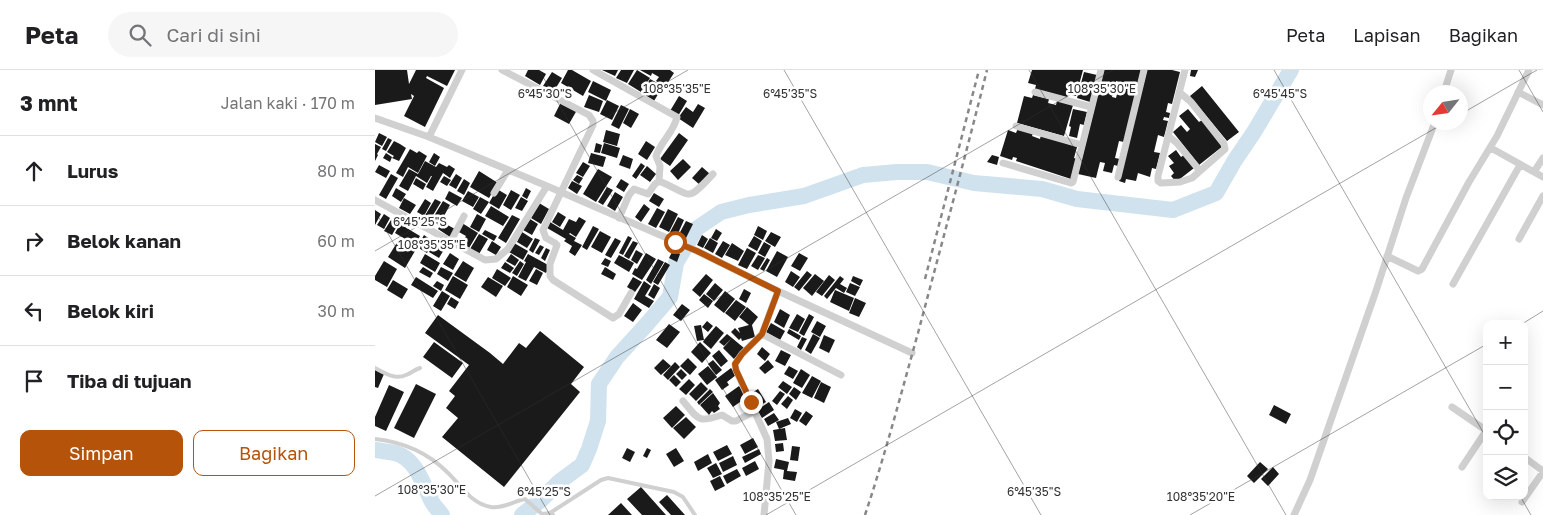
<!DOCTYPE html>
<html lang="id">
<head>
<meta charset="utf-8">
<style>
	body { margin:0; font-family:"Golos Text",sans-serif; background:#f6f6f6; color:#202124 }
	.controls { position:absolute; right:15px; bottom:15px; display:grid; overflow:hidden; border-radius:10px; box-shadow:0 5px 20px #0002 }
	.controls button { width:45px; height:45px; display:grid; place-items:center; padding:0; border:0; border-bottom:1px solid #e0e0e0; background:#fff; color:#202124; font:25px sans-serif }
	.compass { position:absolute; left:1048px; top:15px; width:45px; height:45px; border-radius:50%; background:#fff; box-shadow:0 5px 20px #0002; rotate:240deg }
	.stop { position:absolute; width:15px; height:15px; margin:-11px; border:4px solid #b45309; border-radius:50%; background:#fff }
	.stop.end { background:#b45309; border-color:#fff; box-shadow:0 1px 5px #0008 }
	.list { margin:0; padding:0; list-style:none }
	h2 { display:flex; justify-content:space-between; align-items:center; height:65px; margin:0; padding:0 20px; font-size:21px }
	h2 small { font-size:16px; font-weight:400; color:#757577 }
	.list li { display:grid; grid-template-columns:32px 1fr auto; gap:15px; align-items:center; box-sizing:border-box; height:70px; padding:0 20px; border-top:1px solid #e0e0e0 }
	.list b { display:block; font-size:19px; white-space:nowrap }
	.list em { font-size:16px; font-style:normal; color:#757577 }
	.actions { display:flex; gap:10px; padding:15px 20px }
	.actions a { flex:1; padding:11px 0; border:1px solid #b45309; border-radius:10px; text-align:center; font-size:18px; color:#b45309 }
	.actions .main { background:#b45309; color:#fff }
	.icon { flex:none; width:28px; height:28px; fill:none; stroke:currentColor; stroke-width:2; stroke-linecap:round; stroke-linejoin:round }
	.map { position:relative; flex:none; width:1168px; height:445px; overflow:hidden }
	header { display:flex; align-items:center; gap:30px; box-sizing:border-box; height:70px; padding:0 25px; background:#fff; border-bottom:1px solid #e0e0e0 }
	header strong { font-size:24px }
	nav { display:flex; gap:28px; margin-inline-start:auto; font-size:18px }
	.search { width:350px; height:45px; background:#f6f6f6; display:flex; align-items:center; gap:12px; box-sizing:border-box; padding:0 18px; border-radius:28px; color:#757577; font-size:19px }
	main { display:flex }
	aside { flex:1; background:#fff }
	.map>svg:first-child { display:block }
</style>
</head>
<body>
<header>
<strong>Peta</strong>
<div class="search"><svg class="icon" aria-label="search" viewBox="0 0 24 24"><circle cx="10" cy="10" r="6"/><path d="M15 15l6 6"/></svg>Cari di sini</div>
<nav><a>Peta</a><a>Lapisan</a><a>Bagikan</a></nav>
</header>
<main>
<aside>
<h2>3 mnt<small>Jalan kaki · 170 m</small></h2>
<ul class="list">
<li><svg class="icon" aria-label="ahead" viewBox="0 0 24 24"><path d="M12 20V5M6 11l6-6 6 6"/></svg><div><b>Lurus</b></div><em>80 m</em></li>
<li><svg class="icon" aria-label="right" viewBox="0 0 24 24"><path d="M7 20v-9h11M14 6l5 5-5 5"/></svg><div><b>Belok kanan</b></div><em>60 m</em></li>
<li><svg class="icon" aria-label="left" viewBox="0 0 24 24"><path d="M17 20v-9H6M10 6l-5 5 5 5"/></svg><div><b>Belok kiri</b></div><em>30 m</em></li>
<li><svg class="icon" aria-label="arrive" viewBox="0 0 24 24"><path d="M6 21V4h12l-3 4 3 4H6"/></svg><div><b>Tiba di tujuan</b></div></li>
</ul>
<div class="actions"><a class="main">Simpan</a><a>Bagikan</a></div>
</aside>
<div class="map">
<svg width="1168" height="445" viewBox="0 0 1168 445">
	<rect width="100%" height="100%" fill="#fff"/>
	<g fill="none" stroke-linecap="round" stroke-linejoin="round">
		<path stroke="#cfe2ee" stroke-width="16" d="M0 380C6 381 13 382 20 383 42 389 48 415 57 432 60 437 64 441 67 445
			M147 445 166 430 184 412 207 395 214 379 223 351 224 314 242 287 272 254 295 227 301 193 321 159 346 142 374 135 429 126 488 105 522 102H552L599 113 667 119 702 129 798 140 841 123 860 90 879 62 916 0"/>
	</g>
	<path fill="#1a1a1a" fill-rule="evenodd" d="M0 0H32L34 14 41 0H80L72 16 52 6 51 8 69 18 50 57 29 46 39 26 36 24 37 29 0 35Z
		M153 0H164L171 4 165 15 150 6Z
		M193 0H197L216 11 208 26 186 13Z
		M227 0H243L240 6Z
		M246 0H259L252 13 241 8Z
		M262 0 275 8 266 22 253 14Z
		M265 0H295L299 3 290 17 281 11 284 7 277 3 276 6Z
		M657 0H708L701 26 693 24 692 28 660 19 661 15 653 13Z
		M729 0H766L749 72 744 71 740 88 745 89 743 96 739 95 737 103 728 101 730 93 725 92 721 108 703 104ZM741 11 745 12 741 28 737 27Z
		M772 0H797L805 2 797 34 793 33 791 42 795 43 794 48 789 47 788 50 793 51 789 67 783 65 779 82 785 83 781 99 777 98 775 107 763 103 761 111 751 109 750 113 744 111Z
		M816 0H823L820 7 815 6Z
		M177 2 187 8 179 21 168 16Z
		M709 2 722 5 715 32 702 28Z
		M275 9 288 16 279 31 267 23Z
		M218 11 236 20 231 31 213 22Z
		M827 16 864 62 852 71 815 26Z
		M214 25 228 31 224 42 209 37Z
		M658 25 674 29 673 33 681 35 682 31 698 35 689 66 642 53 649 26 657 28Z
		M304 26 312 31 303 46 295 41Z
		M232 30 244 36 237 50 225 44Z
		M186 32 202 40 194 54 179 46Z
		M323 34 330 38 318 58 303 48 311 37 318 42Z
		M246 35 254 39 244 59 236 55Z
		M255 39 264 44 256 58 248 53Z
		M698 39 712 42 709 55 705 54 702 68 694 66 696 57 694 56Z
		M813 39 824 52 827 50 848 76 824 95 798 62 806 55 812 62 815 59 804 46Z
		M643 58 658 63 657 66 665 69 666 65 702 77 699 88 702 89 696 109 641 91 642 88 638 87 637 90 625 86 633 60 641 63Z
		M231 60 245 64 242 76 228 72Z
		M4 63 12 67 7 76 0 72Z
		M304 63 313 70 295 96 285 89Z
		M13 68 17 70 11 81 7 79Z
		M19 71 25 74 20 83 25 74 31 78 24 91 17 88 19 86 12 82Z
		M271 71 280 77 272 90 263 84Z
		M221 73 227 75 225 83 219 82Z
		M229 73 245 78 242 88 226 83Z
		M0 74 6 77 2 84 3 85 0 91Z
		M35 79 42 83 44 81 52 86 43 103 33 97 28 107 21 103Z
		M801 80 806 87 809 85 819 98 801 112 796 106 799 103 794 96 799 93 793 86Z
		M11 83 17 87 15 92 8 88Z
		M59 83 65 87 60 96 54 92Z
		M216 83 231 87 228 97 213 93Z
		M248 85 258 89 255 99 244 95Z
		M617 85 624 87 622 95 612 92Z
		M308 89 316 97 303 110 295 101Z
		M50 91 61 97 64 93 72 97 74 95 80 99 75 108 68 103 58 121 51 117 57 106H56L52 113 41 106 33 121 24 116 34 99 43 104Z
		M208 92 215 96 208 107 201 103Z
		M266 93 270 96 261 109 257 106Z
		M4 95 15 101 11 108 0 102Z
		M272 96 281 104 275 112 265 105Z
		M327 97 335 104 325 115 317 108Z
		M223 99 237 107 221 132 208 124Z
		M104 101 123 113 114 128 95 117Z
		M16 104 23 108 11 129 4 125Z
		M81 104 87 108 81 119 74 115Z
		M202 105 208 108 204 114 198 110Z
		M69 106 76 110 72 116 65 112Z
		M41 108 51 114 48 120 38 114Z
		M89 109 95 113 89 125 82 121Z
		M246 109 254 114 249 122 241 117Z
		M197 111 207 116 202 124 193 118Z
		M232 117 238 120 228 135 223 132Z
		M21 118 31 124 26 132 17 126Z
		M151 118 156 121 152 129 147 126Z
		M122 119 132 125 124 139 114 133Z
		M136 120 145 125 136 140 128 135Z
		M74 121 87 128 82 136 70 129Z
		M93 121 104 127 98 137 87 131Z
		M240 122 248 127 240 141 232 136Z
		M279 123 289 129 284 137 274 131Z
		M105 127 114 132 106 144 98 139Z
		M146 127 153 131 147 141 140 138Z
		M29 128 41 135 35 144 24 138Z
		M50 129 56 133 49 146 42 142Z
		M60 129 66 132 55 150 49 147Z
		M68 131 75 135 64 155 56 151Z
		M164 133 174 139 166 154 156 148Z
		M269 134 275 139 266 152 260 147Z
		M116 136 134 147 128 156 110 146Z
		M282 138 290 142 281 158 273 154Z
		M293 139 303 144 294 162 284 157Z
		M0 140 6 144 0 155Z
		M183 142 191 147 185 157 177 152Z
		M9 144 15 148 9 159 2 155Z
		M102 144 111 149 104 162 95 157Z
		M137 145 145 149 131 173 123 168Z
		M204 147 211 151 201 167 195 163 194 164 201 168 199 171 207 175 200 186 194 182 197 176 189 171 191 169 172 158 175 152 188 160 194 149 201 152Z
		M303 147 309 150 301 168 294 164Z
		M155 149 163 154 157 165 148 160Z
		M16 150 23 154 17 165 9 161Z
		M311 151 318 154 310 170 303 166Z
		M67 152 80 159 75 167 63 159Z
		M87 153 103 163 94 178 86 174 91 166 82 161Z
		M25 154 45 166 40 175 20 163Z
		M218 156 224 159 212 180 207 177Z
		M383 156 392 161 388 170 379 165Z
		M341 159 347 163 342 171 336 168Z
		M110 160 122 166 119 171 107 164Z
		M225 161 236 167 227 183 216 177Z
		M147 162 158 169 152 178 142 172Z
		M396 162 406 167 400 177 390 171Z
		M104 164 113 169 104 184 95 179Z
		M49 165 59 172 52 183 42 177Z
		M327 165 333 169 328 178 322 175Z
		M253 166 257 168 248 185 244 183Z
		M379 166 387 171 382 181 373 176Z
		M160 168 165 170 158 183 154 180Z
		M240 168 246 171 236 188 230 185Z
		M335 168 343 173 338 183 329 178Z
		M23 171 40 181 30 198 13 187Z
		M117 171 126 177 121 185 112 180Z
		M258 171 263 173 254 189 249 186Z
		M348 171 355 175 347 188 340 184Z
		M60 172 70 178 64 188 54 182Z
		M389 172 396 176 390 187 383 183Z
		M139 173 153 181 148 190 134 182Z
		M357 173 369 181 363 191 350 185Z
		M165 175 169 177 164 185 160 183Z
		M171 178 175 180 170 191 166 188Z
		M372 178 381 183 372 199 363 195Z
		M261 180 268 184 262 194 256 190Z
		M298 180 305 184 302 192 294 188Z
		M402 181 413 187 402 207 391 201Z
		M75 183 84 189 78 200 68 194Z
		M271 183 281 189 267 210 257 204 260 198 262 199Z
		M424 183 433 188 425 201 416 196Z
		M50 184 65 193 60 202 45 193Z
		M136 184 144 190 140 196 131 191Z
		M153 184 175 196 171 203 159 197 151 211 143 207 151 192 149 191Z
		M244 185 259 193 254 202 239 193Z
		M383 185 390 188 383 200 376 196Z
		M230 188 236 191 233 197 226 194Z
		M392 188 395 190 389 201 385 199Z
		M283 189 289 192 276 214 271 210Z
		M9 191 22 199 12 217 0 210V206Z
		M88 191 99 198 91 212 79 205Z
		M145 191 149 194 142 206 137 203Z
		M130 192 139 198 135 203 126 198Z
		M290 192 295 195 283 215 278 212Z
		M48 197 58 203 55 208 44 202Z
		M66 197 78 203 73 211 62 204Z
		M230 197 241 204 238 210 226 204Z
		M122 199 136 208 130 216 117 208Z
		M161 199 168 203 162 215 154 211Z
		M416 201 425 207 418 217 410 212Z
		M432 201 437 205 424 221 419 217Z
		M331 204 338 210 325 227 317 220Z
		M440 204 449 211 437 226 428 218Z
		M454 205 460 210 447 226 441 222Z
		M78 206 93 215 85 229 70 220Z
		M138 206 153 215 146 226 132 217Z
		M465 206 469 209 465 214 472 218 469 223 461 218 452 229 449 226Z
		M478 206 488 210 485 216 476 211Z
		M41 207 63 221 58 228 36 215Z
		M113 207 128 216 121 227 106 217Z
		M258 207 267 212 260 222 252 217Z
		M18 210 33 219 27 229 12 220Z
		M62 211 69 215 66 221 58 216Z
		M269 211 276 216 270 226 279 231 274 238 259 229Z
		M340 213 348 220 339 231 331 224Z
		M475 213 485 217 480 226 471 222Z
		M279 214 285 218 279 229 273 225Z
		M369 219 376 223 371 233 364 229Z
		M460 220 479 228 474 241 455 232Z
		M67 221 75 226 66 241 58 236Z
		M350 221 360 229 349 243 339 235Z
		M329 224 338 231 333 238 324 230Z
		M76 227 84 232 80 239 72 234Z
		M480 228 491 233 484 247 474 243Z
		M361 230 371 237 360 251 350 243Z
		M258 233 267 240 258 252 249 246Z
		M307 234 315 240 306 251 298 245Z
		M372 237 383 247 377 255 380 267 367 271 366 268 364 270 356 262 360 258 365 263 363 258 374 255 364 247Z
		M405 239 415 245 409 258 399 252Z
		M422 244 430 249 423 262 414 258Z
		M434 244 439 247 429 266 424 263Z
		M63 245 115 283 128 294 144 273 151 278 165 261 209 297 196 314 205 322 129 417 67 367 83 348 71 338 80 326 74 321 94 295 50 263Z
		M332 251 338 256 333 262 327 257Z
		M442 251 451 256 445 267 436 262Z
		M396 253 410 261 405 270 391 262Z
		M294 254 305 262 292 278 281 270Z
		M326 255 329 270 341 256 349 263 336 279 328 272 329 270 322 271 319 256Z
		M414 259 426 266 424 270 412 263Z
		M352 264 357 268 349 276 344 272Z
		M438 264 445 268 436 284 430 280Z
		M449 265 460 270 454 283 444 278Z
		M427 267 432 269 426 280 422 277Z
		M357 268 369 278 359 289 348 278Z
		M59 272 88 293 77 308 48 287Z
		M325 272 336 283 327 293 316 282Z
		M387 277 395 284 390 291 382 284Z
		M344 280 353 291 346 297 337 286Z
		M406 280 416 285 410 296 400 291Z
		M313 288 322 297 315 305 305 296Z
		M288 289 296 296 286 305 279 298Z
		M338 290 347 300 341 305 333 294Z
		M393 290 399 297 390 304 384 298Z
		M300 292 305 297 293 310 288 305Z
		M333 296 342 307 332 315 323 304Z
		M414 296 423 301 418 309 409 304Z
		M356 298 361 305 352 312 354 315 347 320 340 310Z
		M306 299 312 305 307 310 301 304Z
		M426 299 435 305 427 318 418 313Z
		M0 300 9 304 3 318 0 317Z
		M299 305 306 312 301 317 294 310Z
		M437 306 446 311 437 328 427 323Z
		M314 309 320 315 311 325 304 319Z
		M408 311 417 317 412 324 403 317Z
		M326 312 333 319 321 331 314 324Z
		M446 312 456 317 449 333 439 328Z
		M41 314 61 324 39 368 19 358Z
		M14 315 29 322 11 361 0 356V347Z
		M364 316 372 327 358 337 350 326Z
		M419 317 426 322 421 330 414 324Z
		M335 319 338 322 324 335 322 332Z
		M383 319 391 332 384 336 375 324Z
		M405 321 410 324 402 335 397 331Z
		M338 323 345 333 343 336 345 339 339 343 337 341 334 345 325 335Z
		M413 326 418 330 412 339 406 334Z
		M394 332 399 340 387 348 382 340Z
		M899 335 916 344 911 354 894 345Z
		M301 336 310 345 297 358 288 348Z
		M420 339 427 343 422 352 415 348Z
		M431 341 438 346 431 356 424 351Z
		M399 343 404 350 393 356 389 349Z
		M311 347 321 357 309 369 298 358Z
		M413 348 416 354 404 359 401 352Z
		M410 358 412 370 400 371 398 360Z
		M378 368 383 377 370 384 365 375Z
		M408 373 409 381 401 382 400 374Z
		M352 375 357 384 343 391 338 382Z
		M417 376 425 377 423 391 415 390Z
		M252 378 260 382 255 392 247 388Z
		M272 378 276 380 272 388 268 386Z
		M301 378 309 391 299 397 291 384Z
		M384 379 386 384 370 393 367 387Z
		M333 384 337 393 323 401 319 392Z
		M358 386 362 395 348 402 344 393Z
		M401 389 414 392 412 401 422 402 420 411 408 409 409 400 399 398Z
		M380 391 384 399 371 406 367 398Z
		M885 392 893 399 879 413 872 406Z
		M341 393 347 404 338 408 332 398Z
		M898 397 904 404 893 416 886 409Z
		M362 399 366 406 352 414 348 406Z
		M345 406 350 416 340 421 335 411Z
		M266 417 291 445H267L252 429Z
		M292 425 310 445H296L284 432Z
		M246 433 257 445H233Z"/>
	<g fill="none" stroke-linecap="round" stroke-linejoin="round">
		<path stroke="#d0d0d0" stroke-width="4" d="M0 298C9 303 20 310 31 305 36 303 39 300 45 298
			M0 369C27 372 53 383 72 402 86 415 96 434 116 437 128 439 139 431 150 429L167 444 175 443 178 445
			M175 443 226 410 233 408 299 422 308 427 320 445"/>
		<path stroke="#d0d0d0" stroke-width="7" d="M127 0 214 45 218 51V55L168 160 171 168 180 173 182 175 175 194V206L178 210 238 248 244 244 256 223
			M218 0 302 47C299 62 286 71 281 86L285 96 284 111
			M660 22 716 37
			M804 22 816 32 849 74 850 79 817 108 805 112 786 113 783 111V106C792 71 801 35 810 0
			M1069 22 1076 0
			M1143 22 1168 35
			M0 48 54 67 172 116 322 181 403 221 537 283
			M641 56 707 75
			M793 66 802 73 825 101
			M54 67 87 0
			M1116 78 1168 107
			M628 93 696 113 698 112 726 0
			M1159 102 1168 88
			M743 107 769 0
			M119 123 133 100
			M0 130 110 190 121 189 133 179 172 116
			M244 148 254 125 259 119 273 124 280 114 284 111C318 125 310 134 338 104
			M1144 169 1168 126
			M76 171 89 146
			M1012 186 1043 201 1047 199 1094 112 1122 66 1154 0
			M1078 214 1145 95
			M387 264 466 305
			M308 331C324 350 322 353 347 345L357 351H361L380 341
			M1077 337 1112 361
			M1149 387 1168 401
			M1087 397 1111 361
			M1147 432 1168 402
			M389 445 394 391 392 369 361 300 360 294 367 284 387 264 403 221
			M919 445 935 410 1001 221 1031 128 1060 52"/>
		<path stroke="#888" stroke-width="2.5" stroke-dasharray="5 4" stroke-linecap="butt" d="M550 209 604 0
			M490 445C510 385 526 324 543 263 566 176 590 88 612 0"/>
	</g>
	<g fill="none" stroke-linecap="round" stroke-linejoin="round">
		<path stroke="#b45309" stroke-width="6" d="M300 172 322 181 403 221 387 264 367 284 360 294 361 300 376 332"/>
	</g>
	<path fill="none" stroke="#333" stroke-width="1" stroke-opacity="0.45" d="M164 0 421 445M409 0 666 445M654 0 911 445M899 0 1112 369M1144 0 1168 42M1086 44 1162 0M0 141 175 445M0 181 313 0M1147 254 1168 241M0 426 738 0M1145 426 1156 445M391 445 1071 52M815 445 1112 274"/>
	<g font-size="12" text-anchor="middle" fill="#333" stroke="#fff" stroke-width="5" stroke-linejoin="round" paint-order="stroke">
		<text x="302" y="23">108°35'35"E</text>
		<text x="727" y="23">108°35'30"E</text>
		<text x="170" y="28">6°45'30"S</text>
		<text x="415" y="28">6°45'35"S</text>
		<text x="905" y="28">6°45'45"S</text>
		<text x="45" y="156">6°45'25"S</text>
		<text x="57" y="179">108°35'35"E</text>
		<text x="57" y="424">108°35'30"E</text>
		<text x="169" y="426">6°45'25"S</text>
		<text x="659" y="426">6°45'35"S</text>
		<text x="402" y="431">108°35'25"E</text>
		<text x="826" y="431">108°35'20"E</text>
	</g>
</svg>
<div class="controls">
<button>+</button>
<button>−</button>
<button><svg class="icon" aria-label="locate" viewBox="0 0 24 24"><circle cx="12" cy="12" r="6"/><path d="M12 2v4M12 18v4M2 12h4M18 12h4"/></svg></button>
<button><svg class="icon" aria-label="layers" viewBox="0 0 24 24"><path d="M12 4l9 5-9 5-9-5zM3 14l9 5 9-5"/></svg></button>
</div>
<svg class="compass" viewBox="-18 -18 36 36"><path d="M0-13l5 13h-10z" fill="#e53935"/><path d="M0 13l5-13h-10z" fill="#757577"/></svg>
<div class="stop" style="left:300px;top:172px"></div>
<div class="stop end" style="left:376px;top:332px"></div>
</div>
</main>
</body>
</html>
